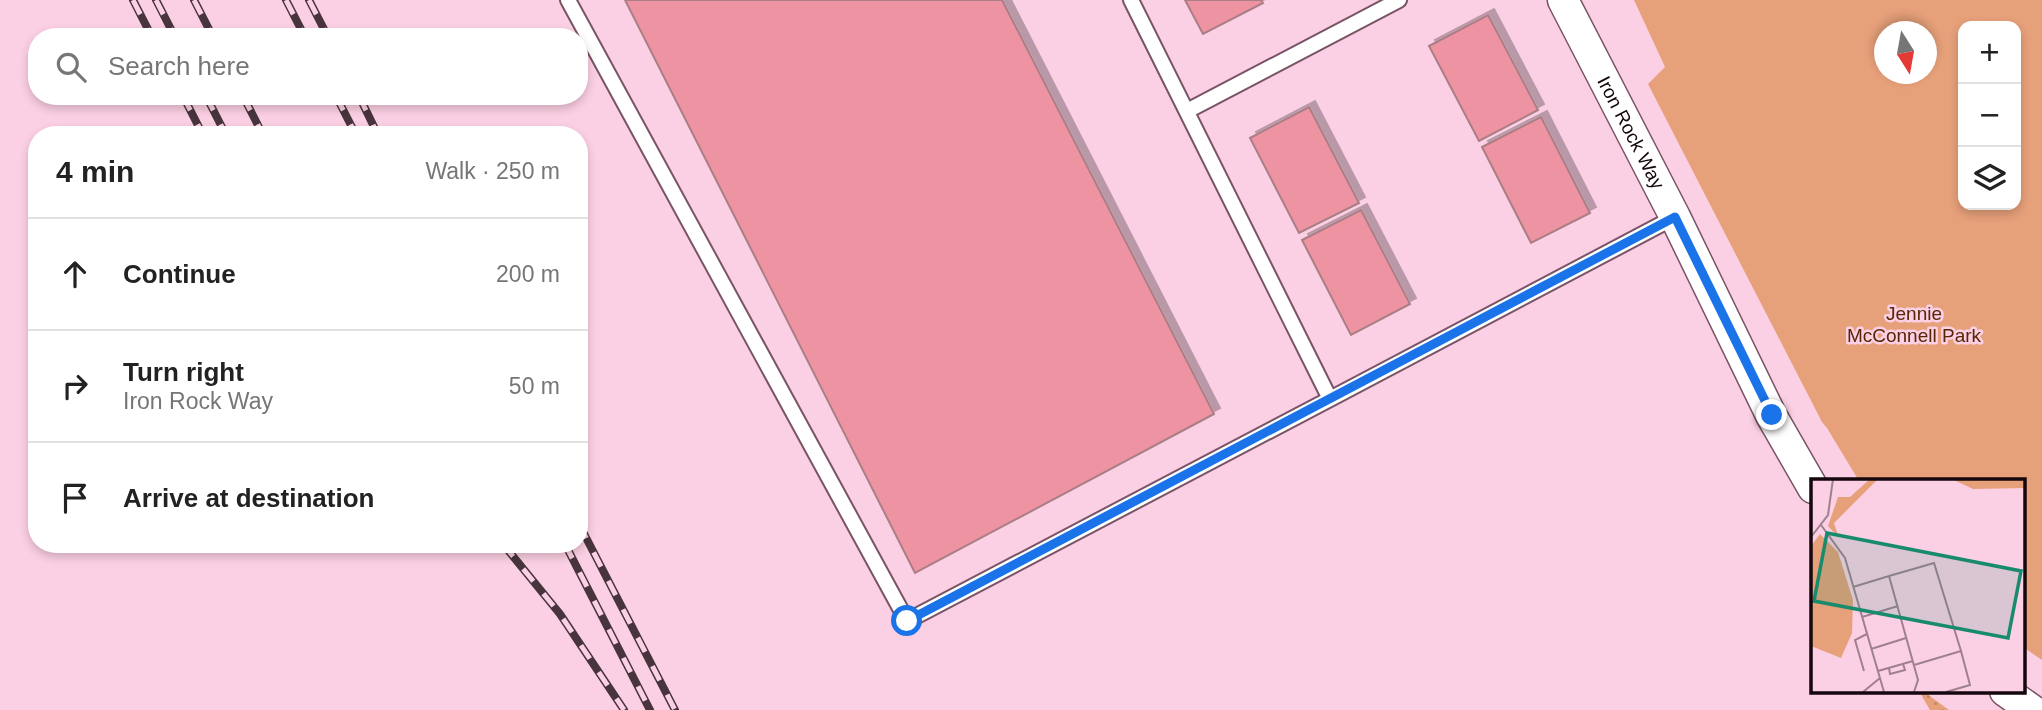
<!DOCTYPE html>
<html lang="en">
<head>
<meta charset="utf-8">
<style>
	body { margin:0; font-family:Helvetica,sans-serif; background:#f2f2f2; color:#222 }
	.controls { position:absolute; right:21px; top:21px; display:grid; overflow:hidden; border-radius:14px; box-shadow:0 4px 10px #0003 }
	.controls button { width:63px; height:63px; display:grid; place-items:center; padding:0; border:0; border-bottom:2px solid #e0e0e0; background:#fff; color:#222; font:35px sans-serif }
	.compass { position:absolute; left:1874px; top:21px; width:63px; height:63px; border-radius:50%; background:#fff; box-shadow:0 4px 10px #0003; rotate:169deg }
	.stop { position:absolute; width:21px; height:21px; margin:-16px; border:5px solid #1a73e8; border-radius:50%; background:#fff }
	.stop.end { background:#1a73e8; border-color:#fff; box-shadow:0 2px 7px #0008 }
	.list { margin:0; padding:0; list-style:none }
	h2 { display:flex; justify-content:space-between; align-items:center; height:91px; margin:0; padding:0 28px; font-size:30px }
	h2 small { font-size:23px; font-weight:400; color:#767676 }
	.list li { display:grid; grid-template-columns:46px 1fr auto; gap:21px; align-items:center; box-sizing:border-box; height:112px; padding:0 28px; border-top:2px solid #e0e0e0 }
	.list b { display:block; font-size:26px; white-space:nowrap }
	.list p { margin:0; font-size:23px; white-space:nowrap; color:#767676 }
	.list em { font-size:23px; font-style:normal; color:#767676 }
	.icon { flex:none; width:38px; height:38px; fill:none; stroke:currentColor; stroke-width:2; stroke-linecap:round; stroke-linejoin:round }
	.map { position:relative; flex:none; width:2042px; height:710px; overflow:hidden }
	.search { position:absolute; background:#fff; box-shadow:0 4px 10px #0003; left:28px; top:28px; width:560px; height:77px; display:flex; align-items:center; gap:18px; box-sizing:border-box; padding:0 24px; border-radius:28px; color:#767676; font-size:26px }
	.panel { position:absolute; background:#fff; box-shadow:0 4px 10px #0003; left:28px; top:126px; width:560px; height:427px; border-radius:28px }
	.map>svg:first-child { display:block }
</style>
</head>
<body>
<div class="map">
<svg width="2042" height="710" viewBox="0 0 2042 710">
	<defs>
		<pattern id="garden-dots" width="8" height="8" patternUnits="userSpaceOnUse" patternTransform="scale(1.75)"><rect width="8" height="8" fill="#e6a07a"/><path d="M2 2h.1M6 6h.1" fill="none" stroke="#c48868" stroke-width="1.8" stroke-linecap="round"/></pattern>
		<filter id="shadow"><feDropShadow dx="6" dy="-6" stdDeviation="0" flood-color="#0004"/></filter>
	</defs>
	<rect width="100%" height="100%" fill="#fcd0e4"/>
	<path fill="#e6a07a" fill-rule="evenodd" d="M1634 0H2042V660L2023 647V481H1859L1827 428 1822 422 1648 84 1665 67ZM1963 26H2016V205H1963ZM1884 32H1926V74H1884Z"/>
	<path fill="url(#garden-dots)" d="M1919 691H1923L1949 710H1930Z"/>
	<path fill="#ee93a2" stroke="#aa7e85" stroke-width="2" filter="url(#shadow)" d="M625 0H1002L1214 414 915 573Z
		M1185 0H1261L1263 3 1203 34Z
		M1488 15 1538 110 1479 141 1429 46Z
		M1309 107 1359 203 1299 233 1250 138Z
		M1541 117 1590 213 1531 243 1482 147Z
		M1361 210 1410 304 1351 335 1302 240Z"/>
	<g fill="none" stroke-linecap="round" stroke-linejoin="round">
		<g stroke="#785465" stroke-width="18">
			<path id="service" d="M568 0 907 621 1330 399
				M1131 0 1330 399 1675 217
				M1187 111 1399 0"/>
		</g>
		<g stroke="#785465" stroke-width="33">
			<g id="minor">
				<path id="s1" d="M1563 0 1675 217 1771 415 1813 488"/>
				<path d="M2005 691 2032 710"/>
			</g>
		</g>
		<use href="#service" stroke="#fff" stroke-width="14"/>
		<use href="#minor" stroke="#fff" stroke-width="30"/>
		<g stroke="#48343d" stroke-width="8">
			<path id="rail" d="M133 0 152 37
				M156 0 175 37
				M194 0 213 37
				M286 0 305 37
				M309 0 328 37
				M183 96 203 135
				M206 96 226 135
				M243 96 263 135
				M336 96 356 135
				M359 96 378 135
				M579 524 675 710
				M503 544 560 614 624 710
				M565 544 650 710"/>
		</g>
		<use href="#rail" stroke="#fcd0e4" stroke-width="5" stroke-dasharray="16" stroke-linecap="butt"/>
	</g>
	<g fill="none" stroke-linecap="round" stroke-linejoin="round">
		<path stroke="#1a73e8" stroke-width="9" d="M907 621 1675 217 1772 415"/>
	</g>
	<g text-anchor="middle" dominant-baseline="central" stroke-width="5" stroke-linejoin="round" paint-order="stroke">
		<g font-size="19" fill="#14070d" stroke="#fcd0e4">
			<text stroke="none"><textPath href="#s1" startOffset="149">Iron Rock Way</textPath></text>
		</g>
		<g font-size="19" fill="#582604" stroke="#fcd0e4">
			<text x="1914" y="313">Jennie<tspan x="1914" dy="22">McConnell Park</tspan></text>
		</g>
	</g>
	<g transform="translate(1811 479)">
		<rect width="214" height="214" fill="#fcd0e4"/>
		<path d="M141 0H213V9L162 10ZM9 55 27 73 42 121 41 154 30 179 0 167V67Z" fill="#e6a07a"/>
		<path d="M59 0 66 1 23 44 28 59 17 47 27 18H39Z" fill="#e6a07a"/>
		<path fill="none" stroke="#9f808e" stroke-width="2" d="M10 46 34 79 73 213M0 58 17 36 22 0M78 97 123 84 150 172M42 108 78 97 107 201 103 213M51 138 87 127M60 170 95 159M103 186 150 172 159 206 135 213M78 189 79 195 94 191 92 185M53 192 44 161 56 155M67 192 102 182M52 213 69 199"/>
		<path fill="#188b6d" fill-opacity="0.15" stroke="#188b6d" stroke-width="3.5" d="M16 54 210 92 197 159 3 122Z"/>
		<rect width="214" height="214" fill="none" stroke="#14070d" stroke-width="3.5"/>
	</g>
</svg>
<div class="controls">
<button>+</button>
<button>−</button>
<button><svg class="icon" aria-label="layers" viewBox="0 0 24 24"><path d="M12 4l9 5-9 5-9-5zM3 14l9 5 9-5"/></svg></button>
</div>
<svg class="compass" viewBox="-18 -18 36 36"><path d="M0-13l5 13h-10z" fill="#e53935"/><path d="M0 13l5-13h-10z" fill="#767676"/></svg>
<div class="stop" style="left:907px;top:621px"></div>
<div class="stop end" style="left:1772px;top:415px"></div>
<div class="search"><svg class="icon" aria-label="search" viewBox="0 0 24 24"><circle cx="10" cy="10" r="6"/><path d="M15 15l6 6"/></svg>Search here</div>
<section class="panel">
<h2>4 min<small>Walk · 250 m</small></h2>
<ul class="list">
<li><svg class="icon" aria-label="ahead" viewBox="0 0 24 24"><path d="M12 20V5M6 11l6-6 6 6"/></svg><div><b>Continue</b></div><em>200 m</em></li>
<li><svg class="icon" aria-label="right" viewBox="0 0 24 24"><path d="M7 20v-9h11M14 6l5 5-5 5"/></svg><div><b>Turn right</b><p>Iron Rock Way</p></div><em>50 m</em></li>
<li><svg class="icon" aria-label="arrive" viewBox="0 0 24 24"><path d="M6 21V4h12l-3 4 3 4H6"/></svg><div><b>Arrive at destination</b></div></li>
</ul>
</section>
</div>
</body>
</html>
